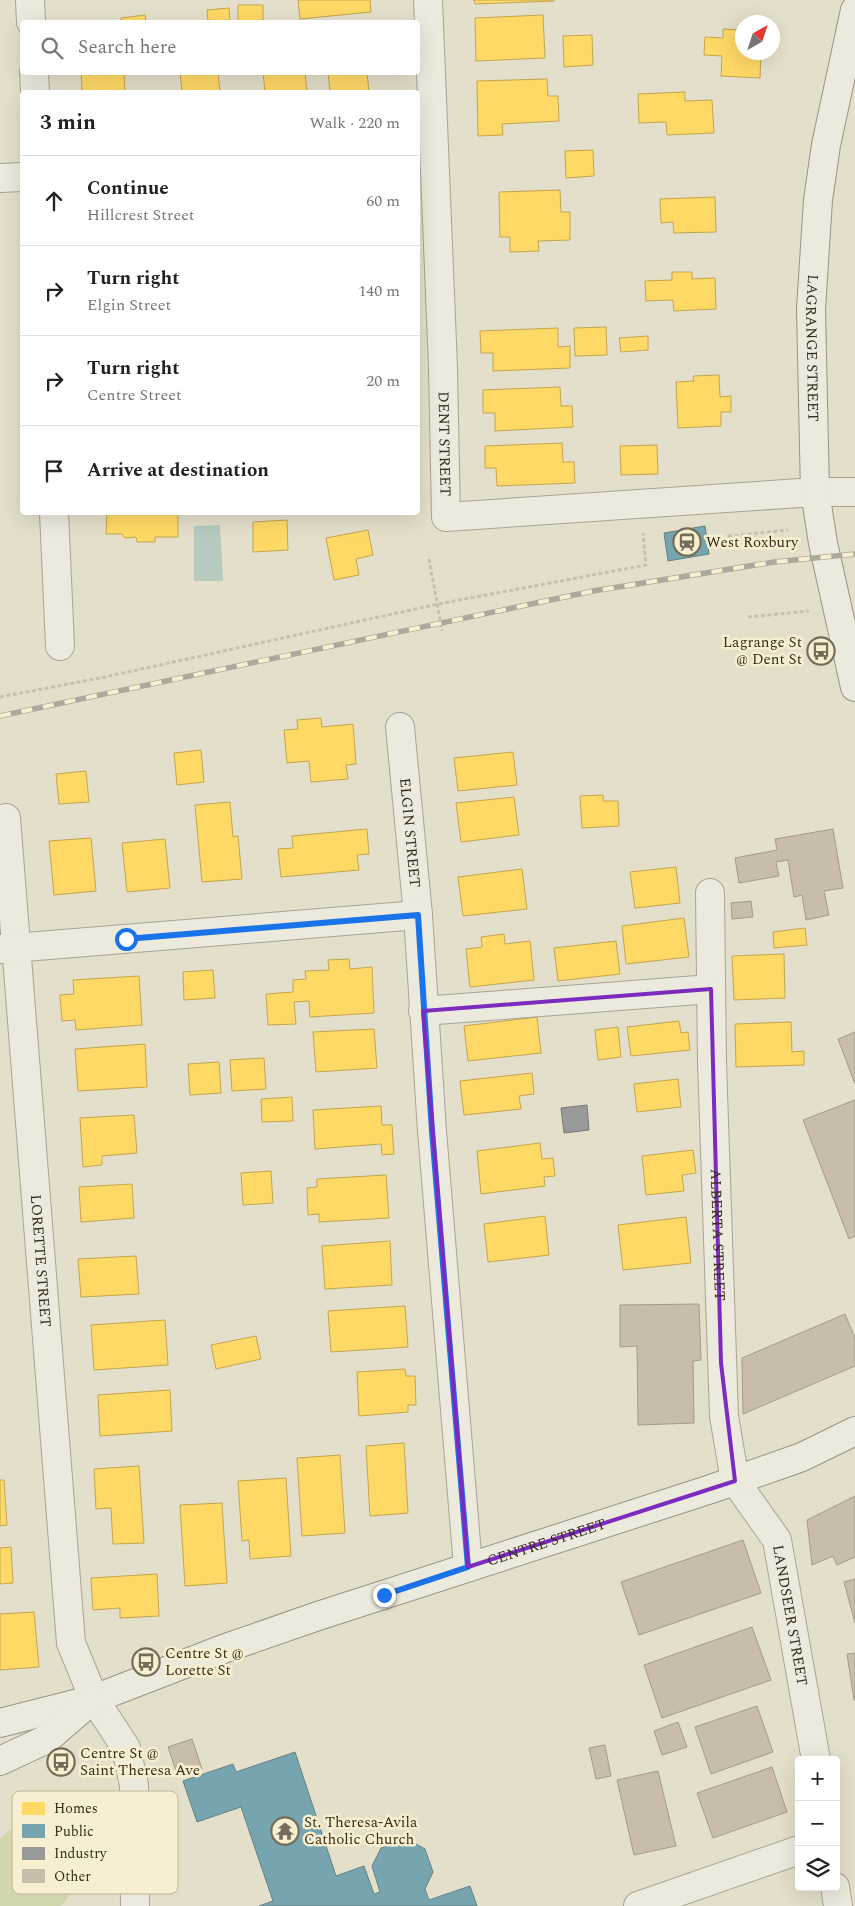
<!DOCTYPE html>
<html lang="en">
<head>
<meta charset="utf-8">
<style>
	body { margin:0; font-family:Spectral,serif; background:#f2f2f2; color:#222 }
	.controls { position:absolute; right:15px; bottom:15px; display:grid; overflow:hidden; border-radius:5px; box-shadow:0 5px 20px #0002 }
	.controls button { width:45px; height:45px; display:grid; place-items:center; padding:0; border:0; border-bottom:1px solid #e0e0e0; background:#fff; color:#222; font:25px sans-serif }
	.compass { position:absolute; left:735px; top:15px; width:45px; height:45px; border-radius:50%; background:#fff; box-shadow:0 5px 20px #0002; rotate:39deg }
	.stop { position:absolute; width:15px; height:15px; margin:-11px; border:4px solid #1a73e8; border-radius:50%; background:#fff }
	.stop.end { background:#1a73e8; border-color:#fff; box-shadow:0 1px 5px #0008 }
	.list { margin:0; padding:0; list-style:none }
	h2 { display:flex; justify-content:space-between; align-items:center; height:65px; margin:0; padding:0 20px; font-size:21px }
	h2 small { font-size:16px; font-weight:400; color:#767676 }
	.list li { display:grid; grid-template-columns:32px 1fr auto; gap:15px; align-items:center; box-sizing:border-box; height:90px; padding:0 20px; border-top:1px solid #e0e0e0 }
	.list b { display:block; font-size:19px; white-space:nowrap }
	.list p { margin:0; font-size:16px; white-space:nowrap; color:#767676 }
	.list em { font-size:16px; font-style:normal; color:#767676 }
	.icon { flex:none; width:28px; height:28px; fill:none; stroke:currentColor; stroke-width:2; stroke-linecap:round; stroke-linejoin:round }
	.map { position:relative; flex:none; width:855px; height:1906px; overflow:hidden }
	.search { position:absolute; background:#fff; box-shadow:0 5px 20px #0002; left:20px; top:20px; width:400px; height:55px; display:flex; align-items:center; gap:12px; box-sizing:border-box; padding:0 18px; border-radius:5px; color:#767676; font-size:19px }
	.panel { position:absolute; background:#fff; box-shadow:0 5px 20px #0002; left:20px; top:90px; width:400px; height:425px; border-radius:5px }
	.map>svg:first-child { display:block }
</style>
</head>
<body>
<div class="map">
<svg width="855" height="1906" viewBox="0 0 855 1906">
	<rect width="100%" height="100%" fill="#e4dfca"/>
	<path fill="#d1d6ac" d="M9 1830 76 1888 61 1906H0V1839Z"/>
	<path fill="#b6cac0" d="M220 525 223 581H194V526Z"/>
	<path fill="#ffd966" stroke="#c3a550" d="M298 0H370L371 12 300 19Z
		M474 0H554V1L475 4Z
		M238 5H263V21H238Z
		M229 8 230 22H208L207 10Z
		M145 15 146 22H121V18Z
		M543 15 545 58 476 61 475 18Z
		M723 29 742 30V52H761L760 78 721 76 722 56 704 55 705 37 723 38Z
		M592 35 593 65 564 67 563 36Z
		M81 72H124L125 92H82Z
		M180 72H218L220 92H182Z
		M263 72H305L307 92H265Z
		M328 72H367L369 92H330Z
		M547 79 548 96H558L559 121 502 124 503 135 478 136 477 81Z
		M685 92V101L712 100 714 133 667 135 666 122 639 123 638 94Z
		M593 150 594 176 566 178 565 151Z
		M560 190 561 212H570V240L538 241 539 251 510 252V237H500L499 192Z
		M715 197 716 232 674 233 673 222 661 223 660 199Z
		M672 272H692V279L715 278 716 309 674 311 673 300 646 301 645 281 672 280Z
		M606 327 607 355 575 356 574 328Z
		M558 328V347L570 346V368L493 371V353H481L480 331Z
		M648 336V350L621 352 619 338Z
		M719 375 720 397 731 396V412H721V426L678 428 676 382 694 381 693 376Z
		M560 387 561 406H572L573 427 495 431V413H483V390Z
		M562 443 563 462H574L575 483 497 486 496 468H485V446Z
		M657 445 658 474 621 475 620 446Z
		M107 512H178V537H155V542H137L136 537 125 538 122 534H106Z
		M287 520 288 550 253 552V522Z
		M368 530 373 555 356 559 359 575 334 580 326 538Z
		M321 718 322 727 353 724 356 764 346 765 348 779 311 782 309 761 287 763 284 730 298 729 297 720Z
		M201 750 204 782 177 785 174 753Z
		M513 752 517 785 458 791 454 758Z
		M86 771 89 802 59 804 56 774Z
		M603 795V801H618L619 826 582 828 580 796Z
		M514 797 519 835 461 842 456 803Z
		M230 802 233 837 238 836 242 879 202 882 195 805Z
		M367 829 369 854 357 855 359 870 281 877 278 849 293 848 292 836Z
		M91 838 96 891 54 895 49 841Z
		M165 839 170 888 127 892 122 843Z
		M676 867 680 903 635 908 630 872Z
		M522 869 527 909 463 916 458 877Z
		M684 918 689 957 626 964 622 926Z
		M805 928 807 945 774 948 773 932Z
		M504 934 505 944 530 941 534 980 470 987 466 949 482 947 481 937Z
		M616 941 620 974 558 981 554 948Z
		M784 954 785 998 734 1000 732 956Z
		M349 959 350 969 372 967 374 1013 310 1017 309 1001 294 1002 296 1024 268 1025 266 994 293 992V980L306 979 305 971 329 970 328 960Z
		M213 970 215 998 184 1000 183 972Z
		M139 976 142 1025 76 1030 75 1020 62 1021 60 995 74 994 73 980Z
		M537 1017 541 1053 468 1061 464 1026Z
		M679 1021 681 1033 688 1032 690 1050 631 1056 627 1027Z
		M791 1022 792 1052 804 1051V1065L736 1067 735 1024Z
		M618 1027 621 1057 598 1060 595 1030Z
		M374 1029 377 1068 316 1072 313 1032Z
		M145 1044 147 1087 78 1091 75 1049Z
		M264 1058 266 1089 232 1091 230 1060Z
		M219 1062 221 1093 190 1095 188 1064Z
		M532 1073 534 1094 519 1096 521 1109 464 1115 460 1081Z
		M678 1079 681 1107 637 1112 634 1084Z
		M292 1097 293 1121 262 1122 261 1099Z
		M381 1106 382 1125H392L394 1154 382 1155 381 1144 315 1149 313 1110Z
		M134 1115 137 1153 102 1156V1165L83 1167 80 1118Z
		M540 1143 542 1159 553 1158 555 1176 544 1177 545 1186 481 1194 477 1151Z
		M693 1150 696 1173 682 1175 684 1191 646 1195 642 1156Z
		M271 1171 273 1203 243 1205 241 1173Z
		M386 1175 389 1218 319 1222V1214L308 1215 307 1188 317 1187V1179Z
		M132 1184 134 1218 81 1222 79 1187Z
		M545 1216 549 1255 488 1262 484 1224Z
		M686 1217 691 1263 623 1270 618 1225Z
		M390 1241 392 1285 325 1289 322 1246Z
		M136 1256 139 1294 81 1297 78 1259Z
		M405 1306 408 1347 331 1352 328 1311Z
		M165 1320 168 1365 94 1370 91 1325Z
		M256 1336 261 1359 216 1369 211 1345Z
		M405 1369 406 1376H415L416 1405H408V1412L359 1416 357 1372Z
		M170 1390 172 1431 100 1436 98 1395Z
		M404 1443 408 1513 370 1516 366 1446Z
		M340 1455 345 1533 302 1536 297 1458Z
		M139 1466 144 1543 113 1544 111 1508 96 1509 94 1469Z
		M286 1478 291 1556 250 1559 249 1540 242 1541 238 1481Z
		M0 1480H4L7 1525 0 1526Z
		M222 1503 227 1583 185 1586 180 1505Z
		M11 1547 13 1583 0 1584V1548Z
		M157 1574 159 1616 120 1618V1608L93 1610 91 1578Z
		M34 1612 39 1667 0 1670V1614Z"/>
	<path fill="#76a5af" stroke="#638183" d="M705 526 709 554 668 561 664 533Z
		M295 1752 336 1876 364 1866 374 1894 380 1892 372 1866 381 1848 407 1839 425 1849 433 1872 425 1889 429 1900 470 1886 477 1906H259L273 1901 241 1807 197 1822 183 1781 233 1764 236 1772Z"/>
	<path fill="#999" stroke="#7c7874" d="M587 1105 589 1130 564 1133 561 1108Z"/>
	<path fill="#c8bdab" stroke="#a49a8a" d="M833 829 843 888 824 891 829 915 806 920 802 895 794 897 788 860 776 862 779 876 739 883 735 858 777 850 775 839Z
		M751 901 753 917 732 919 731 903Z
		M855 1032V1084L838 1039Z
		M855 1100V1236L849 1239 803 1120Z
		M699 1304 701 1360 693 1361 694 1423 638 1425 637 1346 620 1347V1305Z
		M845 1314 855 1338V1366L743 1414 742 1358Z
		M855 1496V1557L837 1565 833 1556 812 1565 807 1520Z
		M743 1540 761 1593 639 1635 621 1582Z
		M855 1579V1623L844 1582Z
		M752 1627 771 1680 662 1718 644 1665Z
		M855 1653V1700H854L847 1654Z
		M757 1706 773 1752 711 1774 695 1727Z
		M678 1722 687 1747 662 1755 654 1731Z
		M192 1739 202 1769 178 1777 168 1747Z
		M605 1745 611 1776 596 1779 589 1748Z
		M772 1767 787 1812 713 1838 697 1793Z
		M658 1771 676 1846 634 1855 617 1780Z"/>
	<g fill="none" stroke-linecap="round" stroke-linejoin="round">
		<g stroke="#a9a394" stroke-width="30">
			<g id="minor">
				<path d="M30 0 31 22"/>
				<path id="s1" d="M428 0 443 368 446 517 815 492H855"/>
				<path d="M34 72 35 92"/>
				<path d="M0 178 22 177"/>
				<path d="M54 512 60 646"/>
				<path id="s2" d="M400 727 418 915 432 1131 468 1567"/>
				<path id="s3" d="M6 818 71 1643 94 1699 126 1748 134 1785 135 1906"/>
				<path id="s4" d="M710 893 712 1062 724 1416 735 1481 777 1540 816 1760"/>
				<path d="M0 949 418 915"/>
				<path d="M423 1011 711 989"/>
				<path d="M835 1887 838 1906"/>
				<path d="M638 1906 799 1850"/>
			</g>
		</g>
		<g stroke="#999384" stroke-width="30">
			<g id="secondary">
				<path id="s5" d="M855 10 826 145 818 200 811 309 815 492 823 543 855 687"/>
				<path id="s6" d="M0 1723 94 1699 223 1649 318 1616 711 1489 802 1457 855 1431"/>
				<path d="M0 1761 47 1739 91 1701"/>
			</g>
		</g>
		<path stroke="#c5c0b3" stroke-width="3" stroke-dasharray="4 2.5" stroke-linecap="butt" d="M728 536 788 530
			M429 559 442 631
			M748 617 809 611
			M0 697 105 677 438 604 646 565 643 533"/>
		<use href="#minor" stroke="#ece9dd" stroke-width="28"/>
		<use href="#secondary" stroke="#ece9dd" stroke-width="28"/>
		<g stroke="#aba89d" stroke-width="5.5">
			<path id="rail" d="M0 716 593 591 774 562 855 554"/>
		</g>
		<use href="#rail" stroke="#f7efd0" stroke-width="4" stroke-dasharray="11" stroke-linecap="butt"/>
	</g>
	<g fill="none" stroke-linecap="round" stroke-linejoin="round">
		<path stroke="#1a73e8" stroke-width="6" d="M126 939 418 915 432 1131 468 1567 384 1595"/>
	</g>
	<path fill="none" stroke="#7b2cbf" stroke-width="4" stroke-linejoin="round" d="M711 989 721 1363 735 1481 468 1567 423 1011Z"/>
	<defs>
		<g id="station-ring" transform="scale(1.4375)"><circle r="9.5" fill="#f7efd0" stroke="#746b59" stroke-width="1.5"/><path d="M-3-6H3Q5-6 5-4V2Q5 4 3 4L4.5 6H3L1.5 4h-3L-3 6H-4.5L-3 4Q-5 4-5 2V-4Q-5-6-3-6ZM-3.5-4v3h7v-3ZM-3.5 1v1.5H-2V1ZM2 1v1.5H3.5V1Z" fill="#746b59"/></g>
		<g id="bus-ring" transform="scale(1.4375)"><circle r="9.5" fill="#f7efd0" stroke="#746b59" stroke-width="1.5"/><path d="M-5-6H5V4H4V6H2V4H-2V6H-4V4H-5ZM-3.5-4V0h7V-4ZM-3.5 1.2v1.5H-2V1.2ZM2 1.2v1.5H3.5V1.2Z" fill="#746b59"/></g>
		<g id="temple-ring" transform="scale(1.4375)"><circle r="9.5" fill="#f7efd0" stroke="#746b59" stroke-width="1.5"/><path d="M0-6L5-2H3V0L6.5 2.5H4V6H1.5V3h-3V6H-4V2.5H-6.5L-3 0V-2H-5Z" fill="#746b59"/></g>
	</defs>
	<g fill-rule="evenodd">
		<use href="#station-ring" x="687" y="542"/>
		<use href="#bus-ring" x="821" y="651"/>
		<use href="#bus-ring" x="146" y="1662"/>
		<use href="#bus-ring" x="61" y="1762"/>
		<use href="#temple-ring" x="285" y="1831"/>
	</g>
	<g text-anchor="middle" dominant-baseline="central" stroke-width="5" stroke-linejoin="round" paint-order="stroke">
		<g font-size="15" fill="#382c1c" stroke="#f7efd0">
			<text stroke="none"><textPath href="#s5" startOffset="342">LAGRANGE STREET</textPath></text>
			<text stroke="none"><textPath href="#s1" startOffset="444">DENT STREET</textPath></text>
			<text stroke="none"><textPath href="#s2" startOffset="106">ELGIN STREET</textPath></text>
			<text stroke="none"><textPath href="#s4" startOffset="342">ALBERTA STREET</textPath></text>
			<text stroke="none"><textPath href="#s3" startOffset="444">LORETTE STREET</textPath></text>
			<text stroke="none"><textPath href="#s6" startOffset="576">CENTRE STREET</textPath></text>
			<text stroke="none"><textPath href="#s4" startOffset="738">LANDSEER STREET</textPath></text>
		</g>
		<g font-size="15" fill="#382c1c" stroke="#f7efd0" text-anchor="start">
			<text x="706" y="542">West Roxbury</text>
			<text x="802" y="642" text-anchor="end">Lagrange St<tspan x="802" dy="17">@ Dent St</tspan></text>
			<text x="165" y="1653">Centre St @<tspan x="165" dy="17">Lorette St</tspan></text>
			<text x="80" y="1753">Centre St @<tspan x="80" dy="17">Saint Theresa Ave</tspan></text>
			<text x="304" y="1822">St. Theresa-Avila<tspan x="304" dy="17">Catholic Church</tspan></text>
		</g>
	</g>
	<rect x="12" y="1791" width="166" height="103" rx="8" fill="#f7efd0" stroke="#beb49a" stroke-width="1"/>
	<rect x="22" y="1802" width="23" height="13" fill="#ffd966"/>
	<rect x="22" y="1824" width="23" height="14" fill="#76a5af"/>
	<rect x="22" y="1847" width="23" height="13" fill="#999"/>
	<rect x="22" y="1869" width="23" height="14" fill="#c8bdab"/>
	<g font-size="14" fill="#382c1c">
		<text x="54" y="1813">Homes</text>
		<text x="54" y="1836">Public</text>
		<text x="54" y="1858">Industry</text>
		<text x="54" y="1881">Other</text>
	</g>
</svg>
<div class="controls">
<button>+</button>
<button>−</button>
<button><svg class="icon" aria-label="layers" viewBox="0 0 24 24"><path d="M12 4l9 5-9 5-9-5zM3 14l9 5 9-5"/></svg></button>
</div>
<svg class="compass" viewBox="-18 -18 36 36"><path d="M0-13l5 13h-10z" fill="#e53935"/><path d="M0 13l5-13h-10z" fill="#767676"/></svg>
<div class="stop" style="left:126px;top:939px"></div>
<div class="stop end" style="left:384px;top:1595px"></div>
<div class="search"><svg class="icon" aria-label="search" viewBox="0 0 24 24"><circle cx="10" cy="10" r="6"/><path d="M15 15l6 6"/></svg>Search here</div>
<section class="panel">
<h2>3 min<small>Walk · 220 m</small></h2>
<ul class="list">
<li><svg class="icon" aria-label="ahead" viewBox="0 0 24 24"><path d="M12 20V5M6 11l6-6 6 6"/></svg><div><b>Continue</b><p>Hillcrest Street</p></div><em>60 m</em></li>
<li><svg class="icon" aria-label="right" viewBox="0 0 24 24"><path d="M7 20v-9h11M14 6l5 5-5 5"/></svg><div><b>Turn right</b><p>Elgin Street</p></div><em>140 m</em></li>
<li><svg class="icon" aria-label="right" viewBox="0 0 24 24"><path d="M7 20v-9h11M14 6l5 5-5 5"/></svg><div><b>Turn right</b><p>Centre Street</p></div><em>20 m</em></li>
<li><svg class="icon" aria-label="arrive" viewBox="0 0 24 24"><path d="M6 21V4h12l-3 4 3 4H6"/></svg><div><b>Arrive at destination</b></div></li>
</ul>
</section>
</div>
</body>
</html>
